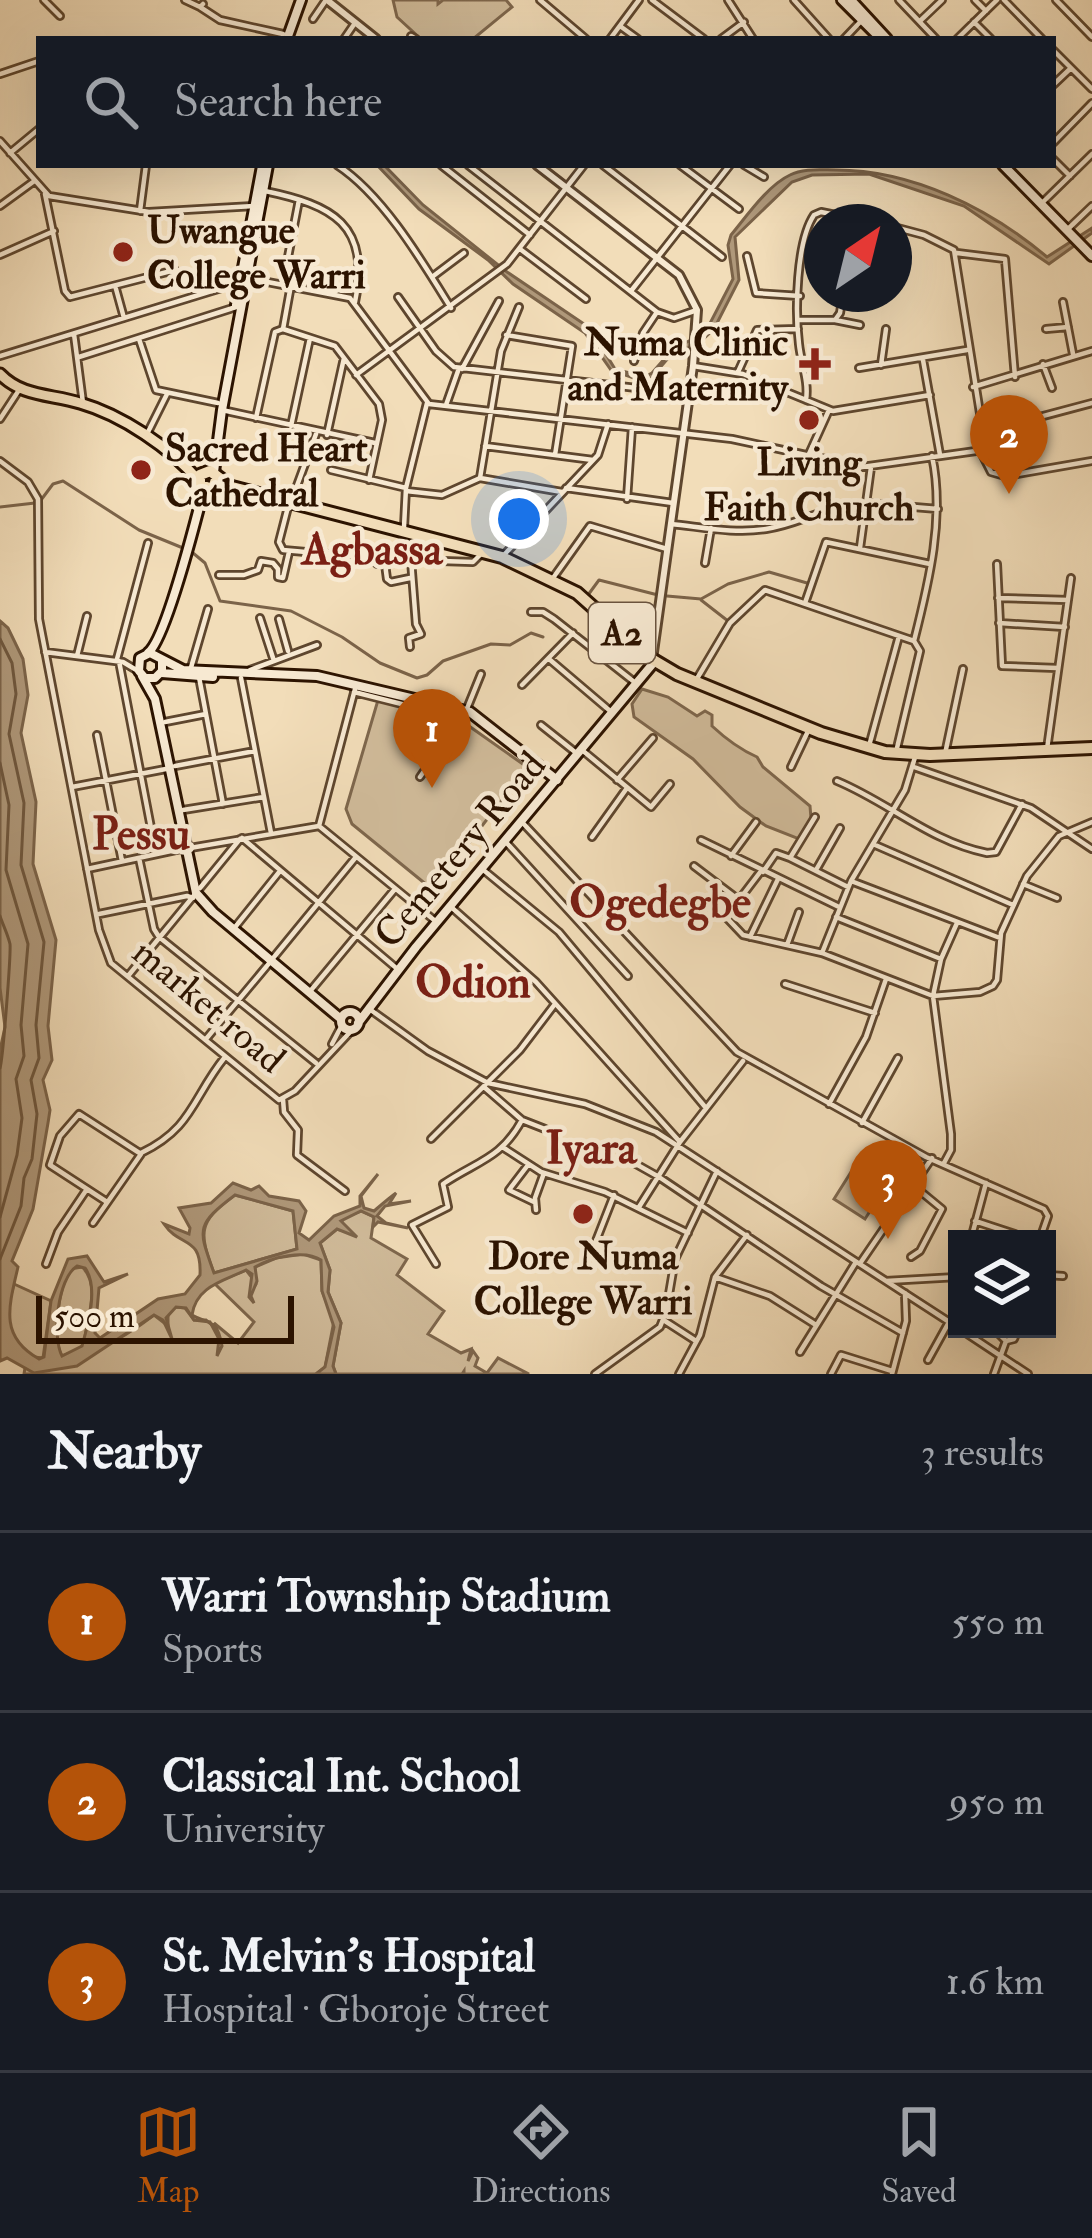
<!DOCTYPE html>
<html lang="en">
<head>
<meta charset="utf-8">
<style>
	body { margin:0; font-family:"IM FELL Double Pica",serif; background:#20242c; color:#f1f3f6 }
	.controls { position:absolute; right:36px; bottom:36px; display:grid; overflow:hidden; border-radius:0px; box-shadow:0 12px 48px #0002 }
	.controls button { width:108px; height:108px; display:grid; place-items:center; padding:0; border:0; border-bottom:3px solid #363941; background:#171b24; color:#f1f3f6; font:60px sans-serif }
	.compass { position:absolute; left:804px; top:204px; width:108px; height:108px; border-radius:50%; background:#171b24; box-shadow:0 12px 48px #0002; rotate:35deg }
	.scale { position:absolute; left:36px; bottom:30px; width:258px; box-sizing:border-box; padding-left:12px; border:6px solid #2c1300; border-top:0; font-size:33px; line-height:42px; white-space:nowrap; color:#2c1300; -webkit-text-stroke:9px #f7e9d2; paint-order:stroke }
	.you { position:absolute; left:519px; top:519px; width:42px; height:42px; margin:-30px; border:9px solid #fff; border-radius:50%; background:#1a73e8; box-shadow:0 0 0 18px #1a73e833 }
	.badge { display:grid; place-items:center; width:78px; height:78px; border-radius:50%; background:#b45309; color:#fff; font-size:39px; font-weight:700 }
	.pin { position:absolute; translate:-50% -99px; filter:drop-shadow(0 3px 6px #0008) }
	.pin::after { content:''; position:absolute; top:63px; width:42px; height:36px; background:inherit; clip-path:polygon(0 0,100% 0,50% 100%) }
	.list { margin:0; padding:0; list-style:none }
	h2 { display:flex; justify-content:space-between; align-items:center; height:156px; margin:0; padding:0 48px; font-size:51px }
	h2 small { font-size:39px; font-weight:400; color:#9ea1a6 }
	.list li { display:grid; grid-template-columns:78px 1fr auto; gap:36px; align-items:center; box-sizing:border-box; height:180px; padding:0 48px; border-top:3px solid #363941 }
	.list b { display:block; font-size:45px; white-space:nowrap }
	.list p { margin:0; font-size:39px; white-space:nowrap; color:#9ea1a6 }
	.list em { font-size:39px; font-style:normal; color:#9ea1a6 }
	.icon { flex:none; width:66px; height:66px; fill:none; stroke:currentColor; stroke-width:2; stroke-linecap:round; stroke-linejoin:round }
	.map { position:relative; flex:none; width:1092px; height:1374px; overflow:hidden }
	.search { position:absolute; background:#171b24; box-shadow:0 12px 48px #0002; left:36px; right:36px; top:36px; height:132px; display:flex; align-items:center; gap:30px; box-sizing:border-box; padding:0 42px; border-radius:0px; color:#9ea1a6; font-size:45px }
	.sheet { height:696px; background:#171b24 }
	nav { display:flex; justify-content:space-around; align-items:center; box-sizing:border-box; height:168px; border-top:3px solid #363941; background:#171b24; font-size:33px; color:#9ea1a6 }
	nav a { display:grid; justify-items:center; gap:6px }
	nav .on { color:#b45309 }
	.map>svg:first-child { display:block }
</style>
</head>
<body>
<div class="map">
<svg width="1092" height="1374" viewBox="0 0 1092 1374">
	<rect width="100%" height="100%" fill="#f2ddb9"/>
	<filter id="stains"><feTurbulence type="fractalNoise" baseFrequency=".00167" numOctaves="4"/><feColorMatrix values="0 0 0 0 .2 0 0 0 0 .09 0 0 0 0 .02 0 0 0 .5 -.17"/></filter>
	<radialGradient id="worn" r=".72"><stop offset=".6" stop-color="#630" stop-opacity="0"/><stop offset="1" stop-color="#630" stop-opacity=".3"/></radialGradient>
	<path fill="#d0bb9a" stroke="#7e674d" stroke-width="3" d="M393 0H438V4L443 0H506L512 7 473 39H421L397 17Z
		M642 689 668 697 697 716 705 711 712 715V726C727 740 739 749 757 757L763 767 810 806 811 819 799 839 766 826 740 807 693 759 634 717 632 704Z
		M378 700 466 724 527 767 433 890 352 824 346 809Z
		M863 1153 894 1173 865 1219 834 1199Z
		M235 1195 293 1211 297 1249 214 1273C199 1233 197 1222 235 1195Z
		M361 1211 374 1217 371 1238 407 1259 397 1275 444 1311 428 1334 461 1353 471 1349 468 1361 473 1351 478 1358 475 1366 487 1373 498 1358 529 1374H464V1371L462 1374H336L333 1366 341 1323 328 1292 330 1270 320 1243 337 1229 348 1232 341 1224 343 1218Z
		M303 1254 321 1260 322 1291 334 1321 325 1367 316 1374H24L25 1368C61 1374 126 1337 154 1315L168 1326V1312L176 1307 185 1308 194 1320H206L217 1329 214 1323 238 1343 254 1322 214 1283 246 1270 253 1279 251 1292 256 1284 255 1267 276 1258Z
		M82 1267C101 1284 87 1319 84 1343L79 1350 62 1356C51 1337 59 1288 70 1269Z
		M14 1284 51 1301 43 1358C0 1354 4 1318 14 1284Z"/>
	<path fill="#af987a" stroke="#7b6349" stroke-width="3" fill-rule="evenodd" d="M377 165H384L423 205 507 272 590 328 615 369 644 377 652 373 673 349 705 333 733 279 728 245 731 235C746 217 768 185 790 175 803 168 821 170 836 170 912 170 989 208 1047 257L1092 228V233L1049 264 964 206 869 174 812 175 792 182 735 237 739 280 714 329 699 343 670 356 651 378 642 381 611 370 585 333 513 284 488 260 419 209Z
		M0 621 8 628 23 659 28 695 21 733 36 802 33 864 56 940 48 1026 52 1060 43 1080 50 1110 48 1123 33 1209 12 1261 18 1267C8 1309 0 1337 39 1359L44 1357 51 1301 68 1259 87 1256 104 1282 128 1274 99 1288 95 1333 100 1338 158 1299 185 1294 200 1275C202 1235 180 1248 164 1224L189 1234 190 1228 179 1208 211 1203 233 1183 251 1190 259 1186 269 1196 299 1201 306 1211 299 1233 309 1240 334 1216 360 1206V1196L378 1174 361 1196 364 1208 374 1211C381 1205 389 1198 396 1193L389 1204 411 1201 385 1206 377 1216 386 1223 408 1228 378 1222 373 1227 374 1217 361 1211 341 1221 357 1237 337 1229 320 1243 330 1270 328 1292 341 1323 333 1366 336 1374H316L325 1367 334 1327 322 1291 321 1260C305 1249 272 1257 255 1267L257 1281 251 1296 254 1303 249 1297 252 1274 246 1270C224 1281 196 1286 192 1315 210 1325 217 1318 222 1346L217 1356 219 1339 210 1322 194 1320 186 1308 176 1307 166 1318 172 1339 163 1320 154 1315 77 1366 34 1373 7 1358 0 1361V1050L5 1027 0 988ZM235 1195 293 1211 297 1249 214 1273C199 1230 194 1226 235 1195ZM77 1266 85 1268C99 1287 88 1325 82 1346L62 1356C52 1337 57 1279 77 1266Z"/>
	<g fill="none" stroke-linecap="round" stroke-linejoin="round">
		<path stroke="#6e563d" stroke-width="3" d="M0 639 12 663 16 694 9 734 24 803 21 865 44 942 36 1025 39 1058 31 1080 37 1114 32 1159 24 1178 21 1206 0 1259
			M0 763 9 805 6 870 28 944 21 1025 24 1056 16 1079 22 1118 17 1155 0 1217
			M0 916C3 925 8 935 10 944 11 954 3 1059 0 1068"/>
		<path stroke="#7b6349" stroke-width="3" d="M41 500 53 484 63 481 139 530 183 548
			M0 507 35 503
			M193 553 205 563 220 601 291 611 342 637 380 663 417 678 427 675 443 661 491 644 510 645 531 633 543 637
			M588 595 599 580 658 595
			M667 596 701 599 728 584 769 572 807 583
			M701 600 728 621"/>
		<g stroke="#5e462e" stroke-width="10">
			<path id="minor" d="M44 0 60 16
				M185 0 200 7
				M540 0 586 39
				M652 0 704 39
				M728 0 753 39
				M794 0 829 39
				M899 0 936 39
				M975 0 986 11
				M1004 0 1042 39
				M1056 0 1092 37
				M203 4 200 7 220 20 283 34
				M313 19 326 0
				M920 21 942 0
				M974 22 991 39
				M620 26 638 39
				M411 36 416 39
				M344 39 355 23
				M610 39 639 0
				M721 39 744 22
				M844 39 862 20
				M957 39 997 0
				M1053 50 1092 89
				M0 74 39 61
				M1053 85 1071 68
				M0 141 49 196 149 212 254 206
				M1053 143 1092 103
				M10 153 39 129
				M1053 159 1070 176
				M337 165C383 195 422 261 451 308
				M441 165 530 235
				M468 165 657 312 674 318 697 310
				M603 165 722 257
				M680 165 739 209
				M744 165 764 177
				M265 191C332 205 371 224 355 302
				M45 194 65 291 70 297 175 270
				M1043 202 1092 154
				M0 206 33 182
				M140 211 146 165
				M894 227 924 235 954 250 983 432V456L991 472 1005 476 1092 461
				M1069 228 1092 206
				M520 249 586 299
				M957 253 1005 259 1015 377
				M0 255 54 231
				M747 256 756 293 800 296
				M432 277 464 253
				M247 278 350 298 429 404 732 439 862 467 983 450
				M283 283 299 200
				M116 289 124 318
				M631 291 730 165
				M398 297 436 351 454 367 689 394
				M1063 302 1073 354
				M799 320H835L840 313 843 294
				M835 320 860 325
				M283 329 335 346 379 404 382 420 369 480
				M1046 329 1068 327
				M74 334 83 403
				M506 335 572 346 555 455
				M139 339 156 390 218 403
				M0 356 241 282
				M79 357 236 307
				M923 360 940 455
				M634 361 643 333 657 312
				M1043 364 1052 388
				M881 365 886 329
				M693 366 743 374 833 411 930 395
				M859 368 967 350
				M462 369 499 301
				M738 372 757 330 798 329
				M356 375 507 264 584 165
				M973 387 1092 351
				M806 400C809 381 801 364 799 344 795 312 796 242 814 215L821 212 871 222
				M446 405 458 371
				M222 410 375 443
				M256 418 275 332 283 329 291 285
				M0 419 19 390
				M291 426 310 338
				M148 432 167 394
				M983 432 1092 403
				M327 435 344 358
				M485 446 593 460
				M809 454 829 410
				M0 461 28 482 38 499 39 619 99 930 111 963 279 1100 295 1091 353 1029
				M331 470 406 488
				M480 478 501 351 519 307
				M566 488 673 503
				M406 491 442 495 480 478 562 492
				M627 499 632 427
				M291 502 316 434
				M866 503 938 509
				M288 507 279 542 283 550 374 558 377 564 411 560 473 562 480 555
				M671 524C702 527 735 534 766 529 805 523 824 504 865 507
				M404 527 406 488 427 403
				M860 548 871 467
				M502 557 598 455 608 424
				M705 563 711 528
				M385 564 387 579 391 582 410 578
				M997 564 1002 666 1057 668
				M219 575H244L258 570 261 561 273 563 278 569V577L283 578 289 552
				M553 578 590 526 667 549
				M998 598 1068 600
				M805 603 826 542 930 564
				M531 612H543L554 619 633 681
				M260 618 274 661
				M279 619 288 651
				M999 623 1065 627
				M410 647 409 638 421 634 416 624 411 560
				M45 652 123 662 138 671
				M77 656 87 616
				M117 659 148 543
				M549 659 609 710
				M119 661 156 854
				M250 670 317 645
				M190 671 208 609
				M199 677 223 804
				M241 678 271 833
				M695 682 730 623 765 590 914 641
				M522 685 573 633
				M354 692 461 719
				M466 711 481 674
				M165 722 206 714
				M541 725 575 752
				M97 735 122 861
				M869 746 899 636
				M897 748 920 651 914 641C929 582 945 516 932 456
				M1047 749 1071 578
				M582 750 651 807 670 784
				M945 754 963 669
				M175 766 255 751
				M791 767 809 729
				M914 767 1031 808 1092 849
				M420 777 463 715
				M617 780 653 738
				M837 781C888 802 931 842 987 853L996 852 1022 804
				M72 787 171 768
				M183 810 264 797
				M521 821 737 1052 926 1157 1044 1209 1048 1216 1040 1239
				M319 826 355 689
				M592 837 627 788
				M242 838 395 967
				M504 840 628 976
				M701 840 839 907
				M873 844 1013 905
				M190 848 319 826 434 920
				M731 856 756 822
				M139 858 154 929 159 937 316 1063
				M790 858 848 887
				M694 866 739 900
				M481 868 559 932 706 1108
				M87 869 185 848
				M816 870 840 828
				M761 871 726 917 743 935 822 953 933 996 980 992 993 986 997 980 1001 933 1027 876 1059 836 1092 822
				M763 872 776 853 790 858 815 817
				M851 881 1000 938
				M1023 884 1057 898
				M200 888 240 839
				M450 906 536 982 680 1142
				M99 914 187 896 193 898
				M836 917 941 959
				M236 926 280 871
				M750 937 778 879
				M787 945 799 912
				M822 953 851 881 905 790 916 754
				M274 957 356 857
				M128 976 196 893
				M785 984 875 1013
				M312 989 395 889
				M368 1008 428 1051 488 1083 585 1104 656 1132 957 1327
				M206 1039 271 961
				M332 1044 342 1025
				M484 1087 522 1120 545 1129
				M283 1099 284 1112 298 1130 297 1155 345 1191
				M829 1104 866 1037 886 979
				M862 1123 898 1058
				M431 1139 520 1050 555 1004
				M504 1148 541 1172 605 1192 688 1233
				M141 1153C193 1128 192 1098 225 1057
				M627 1159 659 1177 821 1286 903 1333
				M944 1163 951 1150V1134L933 996 941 959 957 923
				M528 1165 509 1190 534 1202
				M639 1207 680 1142 743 1061
				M536 1210 535 1198 544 1173
				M975 1221 1030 1239
				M93 1223 141 1154 79 1114 60 1136 50 1165 107 1202
				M971 1239 986 1183
				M594 1246 614 1195
				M911 1257 920 1251 942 1209 914 1186
				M861 1262 932 1158
				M46 1264 58 1232 87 1189
				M436 1264 412 1225 448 1207 443 1184C477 1161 501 1159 522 1120
				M1047 1275 1063 1276
				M715 1277 770 1296 816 1325
				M886 1281 957 1277
				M665 1321 696 1341
				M960 1329 1028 1374
				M1006 1341 1014 1339 1018 1329
				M800 1352 856 1262
				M928 1360 949 1322
				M595 1374 660 1327 666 1312 675 1259 717 1171
				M679 1374 700 1335 715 1277 747 1235
				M831 1374 841 1355 892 1371
				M892 1374 906 1321 905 1293
				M994 1374 1006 1341 994 1329"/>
		</g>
		<g stroke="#5e462e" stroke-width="12">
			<path id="tertiary" d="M327 0 376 39
				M537 165 679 275 697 310 693 366 652 659"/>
		</g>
		<g stroke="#2c1300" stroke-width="14">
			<path id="secondary" d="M842 0 881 39
				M851 0 887 39
				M287 39 301 0
				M1003 165 1092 256
				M236 305 262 166
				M214 472 222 410 268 165
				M148 653C165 640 194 527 201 500L200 485
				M162 661V671L155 678H145L139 671 140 658 150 653 183 670 317 676 470 712 557 780
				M162 673 213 677
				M142 676 155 699 196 893 213 912 341 1019
				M341 1021a9 9 0 1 1 18 0a9 9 0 1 1-18 0Z
				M358 1023 416 947 655 661"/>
		</g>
		<g stroke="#2c1300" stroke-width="15">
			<path id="primary" d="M0 374C22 397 51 394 80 403 122 415 171 448 199 481"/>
		</g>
		<g stroke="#2c1300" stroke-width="16">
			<path id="trunk" d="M217 476 213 489 200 485V475L210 471 229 485
				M215 487H232L502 557 577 593 650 658 677 674 821 733 885 752 930 755 1092 748"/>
		</g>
		<use href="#minor" stroke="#f7e9d2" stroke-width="4.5"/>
		<use href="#tertiary" stroke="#f7e9d2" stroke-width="6"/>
		<use href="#secondary" stroke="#f7e9d2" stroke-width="8"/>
		<use href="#primary" stroke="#f2ddb9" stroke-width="9"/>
		<use href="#trunk" stroke="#f2ddb9" stroke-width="10"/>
	</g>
	<g fill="#8f2418" stroke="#f7e9d2" stroke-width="4.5">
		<circle cx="123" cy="252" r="12"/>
		<path d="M809 346h12v12h12v12h-12v12h-12v-12h-12v-12h12z"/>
		<circle cx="809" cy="420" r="12"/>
		<circle cx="141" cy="470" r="12"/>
		<circle cx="583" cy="1214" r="12"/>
	</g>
	<g text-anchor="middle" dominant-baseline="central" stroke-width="9" stroke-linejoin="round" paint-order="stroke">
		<rect fill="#f7e9d2" stroke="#69533f" stroke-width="3" x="589" y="603" width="66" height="60" rx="9"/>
		<g font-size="36" font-weight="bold" fill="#2c1300">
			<text x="622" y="633">A2</text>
		</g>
		<g font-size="39" font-weight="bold" fill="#2c1300" stroke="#f7e9d2" text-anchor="start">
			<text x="147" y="230">Uwangue<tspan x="147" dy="45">College Warri</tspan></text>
			<text x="788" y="342" text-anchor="end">Numa Clinic<tspan x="788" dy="45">and Maternity</tspan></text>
			<text x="165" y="448">Sacred Heart<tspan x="165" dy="45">Cathedral</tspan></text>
			<text x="809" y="462" text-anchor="middle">Living<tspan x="809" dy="45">Faith Church</tspan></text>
			<text x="583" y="1256" text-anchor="middle">Dore Numa<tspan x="583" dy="45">College Warri</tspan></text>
		</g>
		<g font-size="39" fill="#2c1300" stroke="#f7e9d2">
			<text transform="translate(460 850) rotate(-50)">Cemetery Road</text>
			<text transform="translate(209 1006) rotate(40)">market road</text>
		</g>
		<g font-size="45" font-weight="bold" fill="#7a1f14" stroke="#f7e9d2">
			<text x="372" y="550">Agbassa</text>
			<text x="141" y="835">Pessu</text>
			<text x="660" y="903">Ogedegbe</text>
			<text x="473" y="983">Odion</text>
			<text x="591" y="1149">Iyara</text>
		</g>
	</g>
	<rect width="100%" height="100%" filter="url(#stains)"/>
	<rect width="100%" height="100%" fill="url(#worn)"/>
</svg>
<div class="controls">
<button><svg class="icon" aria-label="layers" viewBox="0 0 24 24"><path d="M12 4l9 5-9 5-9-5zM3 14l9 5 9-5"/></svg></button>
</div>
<svg class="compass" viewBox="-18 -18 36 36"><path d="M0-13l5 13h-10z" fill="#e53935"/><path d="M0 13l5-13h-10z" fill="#9ea1a6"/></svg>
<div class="scale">500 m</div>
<div class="you"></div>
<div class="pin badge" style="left:432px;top:788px">1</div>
<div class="pin badge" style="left:1009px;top:494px">2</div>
<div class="pin badge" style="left:888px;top:1239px">3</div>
<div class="search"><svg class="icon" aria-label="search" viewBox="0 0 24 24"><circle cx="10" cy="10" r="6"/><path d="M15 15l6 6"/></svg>Search here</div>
</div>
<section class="sheet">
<h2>Nearby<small>3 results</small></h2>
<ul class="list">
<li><span class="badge">1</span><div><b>Warri Township Stadium</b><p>Sports</p></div><em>550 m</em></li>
<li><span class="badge">2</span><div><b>Classical Int. School</b><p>University</p></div><em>950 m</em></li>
<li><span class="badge">3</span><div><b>St. Melvin's Hospital</b><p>Hospital · Gboroje Street</p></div><em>1.6 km</em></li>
</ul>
</section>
<nav>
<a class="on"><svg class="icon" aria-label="map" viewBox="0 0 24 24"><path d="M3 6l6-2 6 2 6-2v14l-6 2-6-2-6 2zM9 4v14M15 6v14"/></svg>Map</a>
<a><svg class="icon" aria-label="directions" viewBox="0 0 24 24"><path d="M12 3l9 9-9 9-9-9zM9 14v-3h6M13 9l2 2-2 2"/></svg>Directions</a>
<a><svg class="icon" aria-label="saved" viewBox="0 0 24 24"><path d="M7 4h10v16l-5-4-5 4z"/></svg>Saved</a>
</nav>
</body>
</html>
